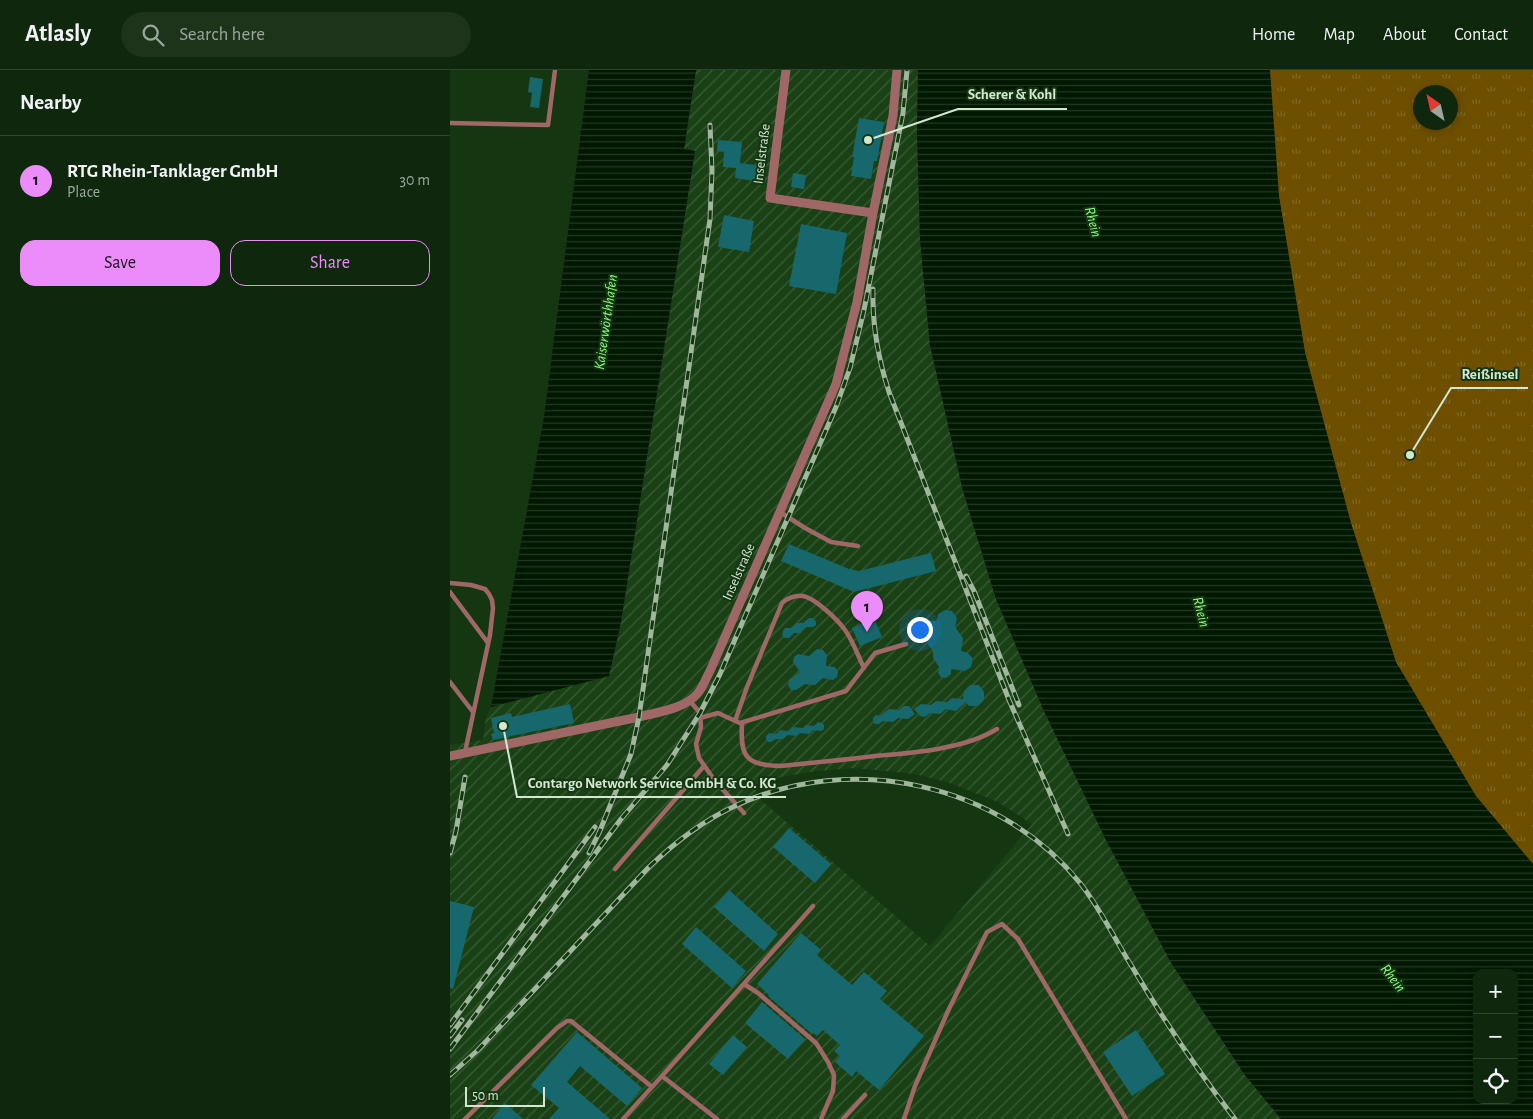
<!DOCTYPE html>
<html lang="en">
<head>
<meta charset="utf-8">
<style>
	body { margin:0; font-family:"Alegreya Sans",sans-serif; background:#1d341b; color:#f1f3f6 }
	.controls { position:absolute; right:15px; bottom:15px; display:grid; overflow:hidden; border-radius:10px; box-shadow:0 2px 8px #0003 }
	.controls button { width:45px; height:45px; display:grid; place-items:center; padding:0; border:0; border-bottom:1px solid #2f442e; background:#0f280d; color:#f1f3f6; font:25px sans-serif }
	.compass { position:absolute; left:963px; top:15px; width:45px; height:45px; border-radius:50%; background:#0f280d; box-shadow:0 2px 8px #0003; rotate:326deg }
	.scale { position:absolute; left:15px; bottom:12px; width:80px; box-sizing:border-box; padding-left:5px; border:2px solid #d3e7d1; border-top:0; font-size:14px; line-height:18px; white-space:nowrap; color:#d3e7d1; -webkit-text-stroke:4px #143611; paint-order:stroke }
	.you { position:absolute; left:469px; top:559px; width:18px; height:18px; margin:-12px; border:4px solid #fff; border-radius:50%; background:#1a73e8; box-shadow:0 0 0 8px #1a73e833 }
	.badge { display:grid; place-items:center; width:32px; height:32px; border-radius:50%; background:#ec8cfb; color:#111; font-size:16px; font-weight:700 }
	.pin { position:absolute; translate:-50% -41px; filter:drop-shadow(0 1px 2px #0008) }
	.pin::after { content:''; position:absolute; top:26px; width:18px; height:15px; background:inherit; clip-path:polygon(0 0,100% 0,50% 100%) }
	.list { margin:0; padding:0; list-style:none }
	h2 { display:flex; justify-content:space-between; align-items:center; height:65px; margin:0; padding:0 20px; font-size:21px }
	h2 small { font-size:16px; font-weight:400; color:#9ba69d }
	.list li { display:grid; grid-template-columns:32px 1fr auto; gap:15px; align-items:center; box-sizing:border-box; height:90px; padding:0 20px; border-top:1px solid #2f442e }
	.list b { display:block; font-size:19px; white-space:nowrap }
	.list p { margin:0; font-size:16px; white-space:nowrap; color:#9ba69d }
	.list em { font-size:16px; font-style:normal; color:#9ba69d }
	.actions { display:flex; gap:10px; padding:15px 20px }
	.actions a { flex:1; padding:11px 0; border:1px solid #ec8cfb; border-radius:15px; text-align:center; font-size:18px; color:#ec8cfb }
	.actions .main { background:#ec8cfb; color:#111 }
	.icon { flex:none; width:28px; height:28px; fill:none; stroke:currentColor; stroke-width:2; stroke-linecap:round; stroke-linejoin:round }
	.map { position:relative; flex:none; width:1083px; height:1049px; overflow:hidden }
	header { display:flex; align-items:center; gap:30px; box-sizing:border-box; height:70px; padding:0 25px; background:#0f280d; border-bottom:1px solid #2f442e }
	header strong { font-size:24px }
	nav { display:flex; gap:28px; margin-inline-start:auto; font-size:18px }
	.search { width:350px; height:45px; background:#1d341b; display:flex; align-items:center; gap:12px; box-sizing:border-box; padding:0 18px; border-radius:28px; color:#9ba69d; font-size:19px }
	main { display:flex }
	aside { flex:1; background:#0f280d }
	.map>svg:first-child { display:block }
</style>
</head>
<body>
<header>
<strong>Atlasly</strong>
<div class="search"><svg class="icon" aria-label="search" viewBox="0 0 24 24"><circle cx="10" cy="10" r="6"/><path d="M15 15l6 6"/></svg>Search here</div>
<nav><a>Home</a><a>Map</a><a>About</a><a>Contact</a></nav>
</header>
<main>
<aside>
<h2>Nearby<small></small></h2>
<ul class="list">
<li><span class="badge">1</span><div><b>RTG Rhein-Tanklager GmbH</b><p>Place</p></div><em>30 m</em></li>
</ul>
<div class="actions"><a class="main">Save</a><a>Share</a></div>
</aside>
<div class="map">
<svg width="1083" height="1049" viewBox="0 0 1083 1049">
	<defs>
		<pattern id="industrial-furrows" width="10" height="10" patternUnits="userSpaceOnUse" patternTransform="scale(1.25)"><rect width="10" height="10" fill="#1a4116"/><path d="M-1 1l2-2M0 10L10 0M9 11l2-2" fill="none" stroke="#3a5c37"/></pattern>
		<pattern id="park-tufts" width="24" height="20" patternUnits="userSpaceOnUse" patternTransform="scale(1.25)"><rect width="24" height="20" fill="#6e4f00"/><path d="M3 7l-1-3M5 7V3M7 7l1-3M15 17l-1-3M17 17v-4M19 17l1-3" fill="none" stroke="#826824"/></pattern>
		<pattern id="water-rules" width="6" height="5" patternUnits="userSpaceOnUse" patternTransform="scale(1.25)"><rect width="6" height="5" fill="#001700"/><path d="M0 2.5h6" fill="none" stroke="#243924"/></pattern>
	</defs>
	<rect width="100%" height="100%" fill="#143611"/>
	<path fill="url(#industrial-furrows)" fill-rule="evenodd" d="M246 0H468L467 60 470 165 480 275 513 421 546 529 594 641 656 770 794 1004 831 1049H0V675L33 670 36 647 41 637 159 606 171 552 245 81 234 79ZM405 698 465 704 500 713 548 732 582 754 480 876 311 730 303 715 332 707 366 701Z"/>
	<path fill="url(#park-tufts)" fill-rule="evenodd" d="M778 0H1083V870L942 660ZM971 22H1001V52H971Z"/>
	<path fill="url(#water-rules)" fill-rule="evenodd" d="M139 0H246L234 79 245 81 171 552 159 606 41 637 94 347Z
		M468 0H820L829 126 855 282 901 453 946 592 1026 726 1083 794V1049H831L794 1004 720 891 656 770 594 641 546 529 513 421 480 275 470 170 467 60ZM1027 903H1064V1030H1027Z"/>
	<path fill="#17686d" d="M80 7 93 9 89 38 80 37 82 23 78 22Z
		M409 48 434 52 427 91H424L421 109 401 106 404 87H402Z
		M268 70 292 72 290 93 313 96 311 112 285 108 286 98 273 97 274 82 267 81Z
		M343 103 356 105 354 119 341 117Z
		M274 145 304 151 299 182 268 177Z
		M351 154 397 163 386 224 339 216Z
		M339 474 399 499 409 501 481 483 486 501 404 522 331 491Z
		M495 540 502 541 507 548 505 557 513 568 511 581 518 583 523 589 521 597 515 601 501 599V604L496 608 491 607 488 603 489 597 483 588V581L477 573 478 567 470 558 471 553 475 550 487 551 488 544Z
		M359 548H363L366 551V555L363 557H356L350 563H344L339 568H335L332 565 333 561 335 558H341L347 553H353Z
		M424 548 432 567 410 576 402 558Z
		M367 579 373 580 377 585 376 596 385 597 388 602 387 607 383 610 373 608 365 615 355 614 346 620H341L338 615 339 610 350 602 343 592 344 587 348 584 359 586Z
		M520 615H529L534 622V630L528 636H519L516 632 506 641 496 639 490 644 480 643 475 647 470 646 464 639 471 634 481 635 486 631 497 632 502 628 513 629 514 621Z
		M120 634 124 653 43 670 41 664 44 663 41 648 61 643 62 647Z
		M454 636H459L465 644 458 649 448 648 443 652 433 651 429 654H425L423 651V648L426 645 430 646 439 639 449 640Z
		M368 652 372 653 374 655V659L371 661 363 660 359 664 349 663 346 666 338 665 333 669H326L321 672H318L316 669V666L319 663 326 664 330 660 338 661 343 657 353 658 356 655 364 656Z
		M339 758 381 794 365 813 323 777Z
		M279 820 328 864 314 881 264 837Z
		M0 831 24 837 3 919 0 918Z
		M246 857 296 901 282 918 232 874Z
		M351 863 371 880 367 885 402 915 414 902 437 921 430 929 474 966 429 1020 406 1001 402 1007 385 992 390 986 384 981 390 975 373 960 367 966 362 962 361 963 318 926 319 925 307 914Z
		M312 932 355 969 338 989 295 953Z
		M686 960 715 1004 682 1026 653 982Z
		M127 962 192 1018 177 1036 130 996 117 1012 160 1049H99L109 1038 81 1015Z
		M283 965 297 977 273 1005 259 994Z
		M55 1033 73 1049H42Z"/>
	<g fill="none" stroke-linecap="round" stroke-linejoin="round">
		<path stroke="#9f6866" stroke-width="4.5" d="M0 53 98 55 105 0
			M330 442 355 458 381 472 408 476
			M0 513 21 515 35 519 39 524 42 530 43 538 40 565 15 682
			M0 522 38 573
			M0 612 23 642
			M240 631 250 643 251 657 246 674 249 688 265 711 294 743
			M250 648 268 643 292 654C290 687 296 695 330 696 361 693 393 690 425 686 462 683 515 679 547 659
			M285 651 297 617 332 533C338 528 344 525 353 526 365 528 388 550 395 560 403 571 408 586 414 598
			M290 653 396 621 425 583 456 574
			M165 799 254 696
			M294 914 308 923 366 973 378 992 384 1005 383 1021 371 1049
			M212 1006 363 836
			M15 1049 107 958 117 951H121L202 1017 212 1006 267 1049
			M173 1049 202 1017
			M393 1049 415 1025
			M454 1049 465 1016 498 941 537 862 552 854 568 869 676 1049"/>
		<path stroke="#9f6866" stroke-width="9" d="M336 0 320 128 423 143
			M0 686 189 647C208 642 235 639 248 623 253 617 256 608 260 601L386 314 407 232 423 143 443 46 447 0"/>
		<g stroke="#a0b79d" stroke-width="5">
			<path id="rail" d="M423 219C422 255 428 288 439 322L559 630 618 764
				M516 506 524 521 569 635
				M0 783 6 761 15 707
				M139 783 149 763 181 684 189 647 260 149 262 101 260 55
				M0 955 145 757
				M0 966 12 950
				M0 979 171 749 217 695 250 643 270 604 386 337 400 298 414 240 453 43 457 0
				M0 1005 28 980 198 798C224 773 252 751 285 736 401 681 549 713 630 813 650 838 664 868 681 895 713 949 747 1000 785 1049"/>
		</g>
		<use href="#rail" stroke="#143611" stroke-width="3" stroke-dasharray="9" stroke-linecap="butt"/>
	</g>
	<g text-anchor="middle" dominant-baseline="central" stroke-width="4" stroke-linejoin="round" paint-order="stroke">
		<g font-size="14" fill="#d3e7d1" stroke="#143611">
			<text transform="translate(312 84) rotate(-83)">Inselstraße</text>
			<text transform="translate(289 502) rotate(-66)">Inselstraße</text>
		</g>
		<g font-size="15" font-style="italic" fill="#8efb83" stroke="#143611">
			<text transform="translate(643 152) rotate(75)">Rhein</text>
			<text transform="translate(156 252) rotate(-82)">Kaiserwörthhafen</text>
			<text transform="translate(751 542) rotate(75)">Rhein</text>
			<text transform="translate(943 908) rotate(52)">Rhein</text>
		</g>
	</g>
	<path fill="none" stroke="#d3e7d1" stroke-width="2" d="M418 70L508 39H617M960 385L1001 318H1078M53 656L67 727H336"/>
	<g fill="#d3e7d1" stroke="#143611" stroke-width="2">
		<circle cx="418" cy="70" r="5"/>
		<circle cx="960" cy="385" r="5"/>
		<circle cx="53" cy="656" r="5"/>
	</g>
	<g font-size="15" text-anchor="middle" font-weight="bold" fill="#d3e7d1" stroke="#143611" stroke-width="4" stroke-linejoin="round" paint-order="stroke">
		<text x="562" y="29">Scherer &amp; Kohl</text>
		<text x="1040" y="309">Reißinsel</text>
		<text x="202" y="718">Contargo Network Service GmbH &amp; Co. KG</text>
	</g>
</svg>
<div class="controls">
<button>+</button>
<button>−</button>
<button><svg class="icon" aria-label="locate" viewBox="0 0 24 24"><circle cx="12" cy="12" r="6"/><path d="M12 2v4M12 18v4M2 12h4M18 12h4"/></svg></button>
</div>
<svg class="compass" viewBox="-18 -18 36 36"><path d="M0-13l5 13h-10z" fill="#e53935"/><path d="M0 13l5-13h-10z" fill="#9ba69d"/></svg>
<div class="scale">50 m</div>
<div class="you"></div>
<div class="pin badge" style="left:417px;top:562px">1</div>
</div>
</main>
</body>
</html>
